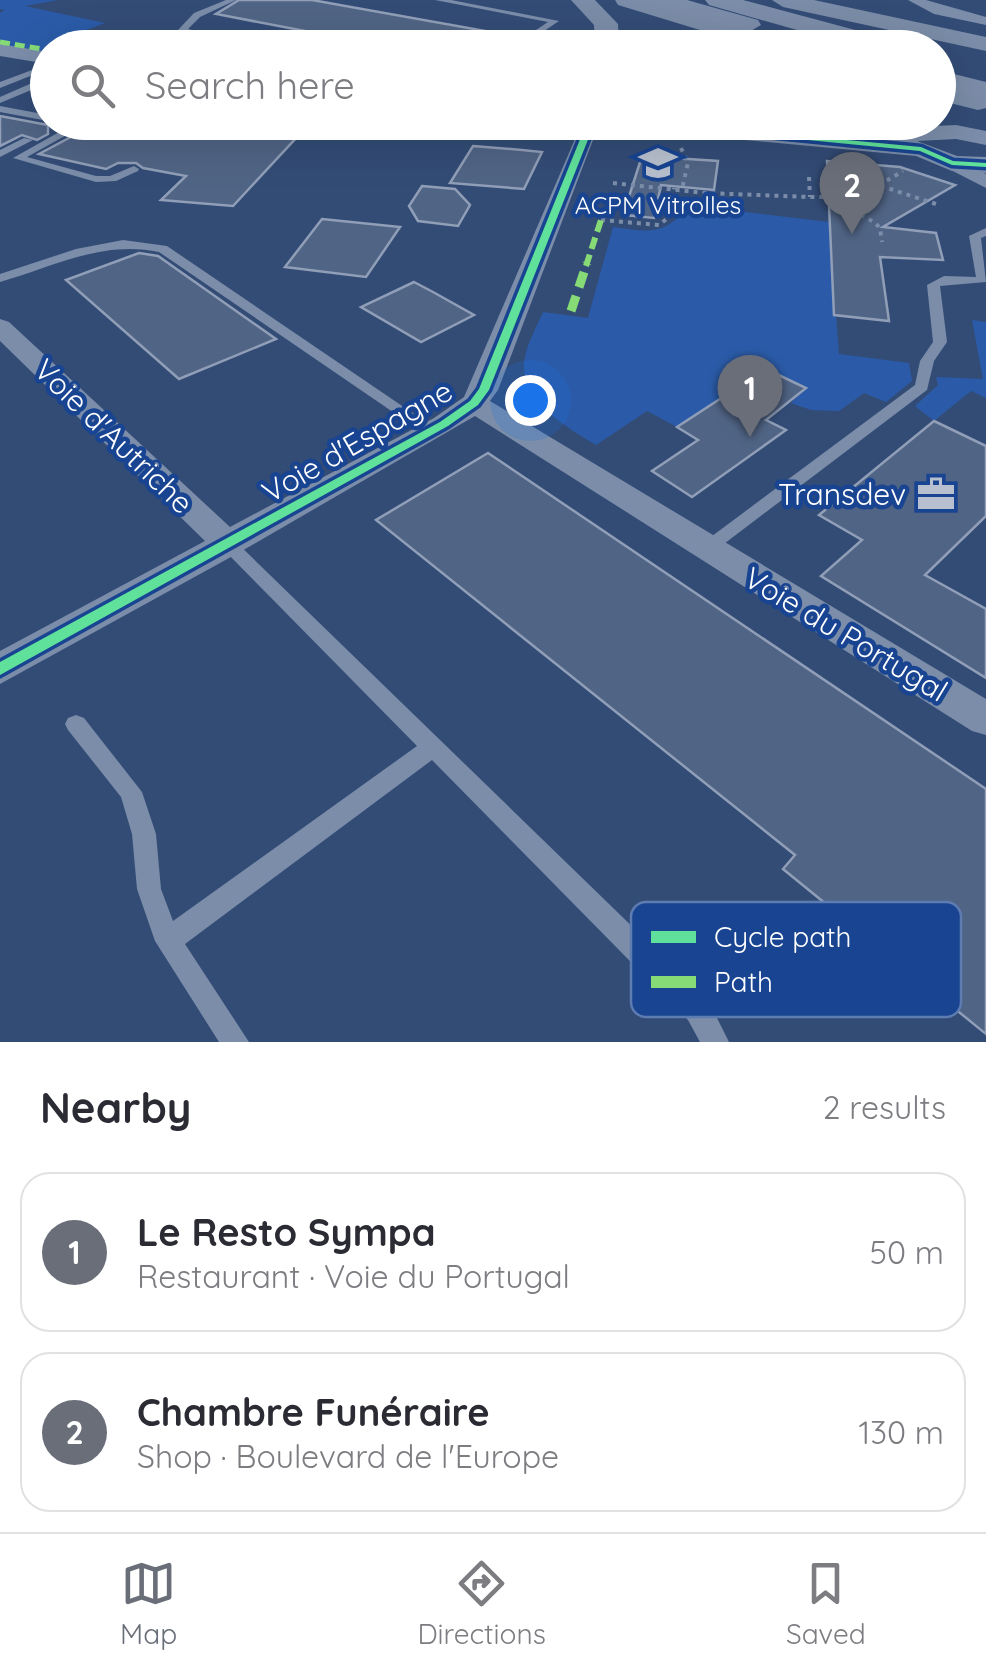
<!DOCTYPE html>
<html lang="en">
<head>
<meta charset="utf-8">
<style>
	body { margin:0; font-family:Quicksand,sans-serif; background:#f2f2f3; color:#2b2b33 }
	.you { position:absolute; left:530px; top:400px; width:35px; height:35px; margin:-25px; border:8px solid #fff; border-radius:50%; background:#1a73e8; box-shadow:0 0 0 15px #1a73e833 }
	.badge { display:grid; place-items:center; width:65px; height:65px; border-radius:50%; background:#6a6e79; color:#fff; font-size:32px; font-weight:700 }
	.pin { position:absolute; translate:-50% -82px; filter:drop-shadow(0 2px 5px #0008) }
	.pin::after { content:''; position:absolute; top:52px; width:35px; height:30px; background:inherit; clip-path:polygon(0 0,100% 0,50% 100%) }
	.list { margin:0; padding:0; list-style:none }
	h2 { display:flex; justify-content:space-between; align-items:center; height:130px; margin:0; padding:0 40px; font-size:42px }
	h2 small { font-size:32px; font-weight:400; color:#7c7c81 }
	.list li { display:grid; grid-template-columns:65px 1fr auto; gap:30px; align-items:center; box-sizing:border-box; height:160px; margin:0 20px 20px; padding:0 20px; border:2px solid #e1e1e2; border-radius:30px }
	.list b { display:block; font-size:38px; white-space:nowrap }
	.list p { margin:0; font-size:32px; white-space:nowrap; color:#7c7c81 }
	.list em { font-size:32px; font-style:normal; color:#7c7c81 }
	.icon { flex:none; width:55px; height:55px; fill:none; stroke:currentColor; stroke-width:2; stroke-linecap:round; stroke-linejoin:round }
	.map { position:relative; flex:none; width:986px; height:1042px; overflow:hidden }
	.search { position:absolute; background:#fff; box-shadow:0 10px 40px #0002; left:30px; right:30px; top:30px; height:110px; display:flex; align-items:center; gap:25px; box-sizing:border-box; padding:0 35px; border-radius:55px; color:#7c7c81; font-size:38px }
	.sheet { height:490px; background:#fff }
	nav { display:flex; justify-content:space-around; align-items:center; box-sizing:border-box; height:140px; border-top:2px solid #e1e1e2; background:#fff; font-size:28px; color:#7c7c81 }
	nav a { display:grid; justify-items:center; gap:5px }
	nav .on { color:#6a6e79 }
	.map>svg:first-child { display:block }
</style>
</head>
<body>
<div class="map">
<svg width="986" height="1042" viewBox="0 0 986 1042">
	<rect width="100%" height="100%" fill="#334c76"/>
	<path fill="#2b5ba8" d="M0 0H58L25 6 105 23 57 41 93 47 48 48 47 54 0 46V13L5 10 0 9Z
		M719 209 829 222 839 354 909 363 912 381 886 402 864 393 839 411 811 410 791 403 806 388 766 369 677 427 647 411 596 445C567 428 516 398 525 357 528 342 537 326 543 312L588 318 613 227C644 231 664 237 684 210L717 213Z
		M972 320 986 322V398L971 391 934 421 915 406 938 385 936 377 983 379Z"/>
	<path fill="#506485" stroke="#909eb7" stroke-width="2.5" d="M239 0H312L502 34 501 48H394L216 14Z
		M0 116 48 125V134L37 140 22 135 0 146Z
		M99 122H311L233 206 161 200 186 176 143 168 136 163H118L106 169 39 154Z
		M473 146 522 150 542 152 524 189 450 183Z
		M642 156 718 161 714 190 661 185 654 218 623 215Z
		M827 161 900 167 955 185 883 227 936 233 943 260 880 257 889 321 834 315Z
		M422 186 455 189 470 205 458 226 418 221 409 206Z
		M322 219 400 227 366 277 285 267Z
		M139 253 158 256 276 339 179 379 66 280Z
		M414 282 433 292 474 315 421 342 361 307Z
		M766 369 806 388 766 420 786 430 692 497 652 471 698 440 677 427Z
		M934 421 986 446V516L925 575 986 609V678L821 576 862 540 819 515Z
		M488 453 986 789V1034L783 869 795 855 376 520Z"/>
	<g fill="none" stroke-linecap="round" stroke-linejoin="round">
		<path stroke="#7b8da9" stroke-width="4" stroke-dasharray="4 5" stroke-linecap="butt" d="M681 148 688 163 682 189
			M809 177 810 197
			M613 183 705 193 810 197H828L878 185 939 205
			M879 185 903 171
			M829 198 874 222 880 228 882 242
			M601 220 659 225 669 217 674 188"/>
		<path fill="#7b8da9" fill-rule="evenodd" d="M226 0H236L200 17 188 29 271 48H253L178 30 194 13Z
			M435 0H451L559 21 519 48H509L548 22Z
			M48 64V69L0 88V82Z
			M48 76V83L0 103V97Z
			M0 106 48 115V121L0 112Z
			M77 122H90L27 157 96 176H110L134 166 139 169 138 171 116 181 96 182 13 158Z
			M24 138 33 140 0 157V150Z
			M986 228V236L981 238 986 282 940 286 947 342 934 361 927 390 712 553H700L697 549 700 545 915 385 920 361 933 342 927 285 944 276 976 277 969 236Z
			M123 240 167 246 439 431 431 436 425 434 159 252C102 240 53 267 0 282V274L76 249Z
			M228 538 234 540 708 1000 729 1042H700L688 1020 432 760 185 944 249 1042H219L155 941 137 889 132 834 121 797 68 730 65 724 68 718 76 715 84 718 142 792 156 834 161 889 173 921 417 746 222 548 219 544 222 540Z"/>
		<path fill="#7b8da9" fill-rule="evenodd" d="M908 0H926L986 17V25L934 14Z
			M577 122H595L596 132 498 390 490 401 986 699V735L972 731 475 416 240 552 0 684V651L205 541 0 341V319L9 322 230 527 434 418 464 397 578 132Z
			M952 157 986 174V188L945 167 942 163Z"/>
		<path fill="#7b8da9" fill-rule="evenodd" d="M0 44 48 52V64L0 56Z
			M615 122H711L882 138 883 130 892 128 956 125 986 131V145L956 139 917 141 957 156 986 157V173L952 171 916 156 627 129Z"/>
		<path fill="#7a8ca7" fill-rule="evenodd" d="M571 0H595L618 24 619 48H595L594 25Z
			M615 0H650L796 43 799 48H759L618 5Z
			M772 0H814L986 37V51L783 7Z
			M938 83 986 96V108L978 110 938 100Z"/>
		<path fill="#7c8da9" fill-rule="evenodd" d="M649 0H687L758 20 761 25 749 32 653 5Z
			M705 0H743L900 42 904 48H860L709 5Z
			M938 70 986 82V100L938 87Z"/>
		<path stroke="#86db77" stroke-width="5" stroke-dasharray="10 5" stroke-linecap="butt" d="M0 42 48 50"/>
		<path stroke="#86db77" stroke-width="6" stroke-dasharray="12 6" stroke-linecap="butt" d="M586 266 601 220"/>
		<path stroke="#86db77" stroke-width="9" stroke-dasharray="16 9" stroke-linecap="butt" d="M571 311 587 263"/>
		<g stroke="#184491" stroke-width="7">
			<path id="cycleway" d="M583 122H590L591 132 489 390 478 405 448 426 0 675V662L440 422 470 401 479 389 583 132Z
				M624 122H655L921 147 953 161 986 163V167L952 165 920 151Z"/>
		</g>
		<use href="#cycleway" fill="#60e19b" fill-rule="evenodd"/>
	</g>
	<defs>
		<g id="university-bare" transform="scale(3)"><path d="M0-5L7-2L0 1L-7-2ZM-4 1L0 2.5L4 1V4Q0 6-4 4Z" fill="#b8c0cf" stroke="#184491" stroke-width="2.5" paint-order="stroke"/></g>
		<g id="office-bare" transform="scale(3)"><path d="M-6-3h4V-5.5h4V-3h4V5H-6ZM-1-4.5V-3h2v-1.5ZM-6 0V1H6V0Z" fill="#b8c0cf" stroke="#184491" stroke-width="2.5" paint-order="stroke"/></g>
	</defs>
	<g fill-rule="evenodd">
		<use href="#university-bare" x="658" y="163"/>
		<use href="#office-bare" x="936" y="494"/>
	</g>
	<g text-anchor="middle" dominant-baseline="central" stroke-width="9" stroke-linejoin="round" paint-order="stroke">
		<g font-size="25" fill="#fff" stroke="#184491">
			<text x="658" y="204">ACPM Vitrolles</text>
		</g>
		<g font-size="30" fill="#fff" stroke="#184491">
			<text transform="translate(114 436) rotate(44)">Voie d'Autriche</text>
			<text transform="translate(357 441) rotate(-30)">Voie d'Espagne</text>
			<text transform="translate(846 634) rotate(31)">Voie du Portugal</text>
		</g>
		<g font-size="30" fill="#fff" stroke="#184491" text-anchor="end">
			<text x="906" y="494">Transdev</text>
		</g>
	</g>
	<rect x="631" y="902" width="330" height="115" rx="15" fill="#184491" stroke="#5d7cb2" stroke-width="2.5"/>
	<rect x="651" y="931" width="45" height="12" fill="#60e19b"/>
	<rect x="651" y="976" width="45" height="12" fill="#86db77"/>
	<g font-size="28" fill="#fff">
		<text x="714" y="947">Cycle path</text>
		<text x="714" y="992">Path</text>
	</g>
</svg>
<div class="you"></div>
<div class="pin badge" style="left:750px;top:437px">1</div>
<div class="pin badge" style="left:852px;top:234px">2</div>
<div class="search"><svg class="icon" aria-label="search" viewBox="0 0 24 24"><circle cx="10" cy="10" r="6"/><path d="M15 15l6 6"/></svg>Search here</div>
</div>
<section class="sheet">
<h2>Nearby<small>2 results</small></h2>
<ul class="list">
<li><span class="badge">1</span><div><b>Le Resto Sympa</b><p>Restaurant · Voie du Portugal</p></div><em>50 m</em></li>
<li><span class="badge">2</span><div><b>Chambre Funéraire</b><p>Shop · Boulevard de l'Europe</p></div><em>130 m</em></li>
</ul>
</section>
<nav>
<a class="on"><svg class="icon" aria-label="map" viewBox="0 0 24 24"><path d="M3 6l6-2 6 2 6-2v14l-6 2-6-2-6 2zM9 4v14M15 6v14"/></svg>Map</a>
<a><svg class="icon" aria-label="directions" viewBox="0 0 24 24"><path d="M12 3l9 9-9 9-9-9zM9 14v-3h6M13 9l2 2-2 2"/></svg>Directions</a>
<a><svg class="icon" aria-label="saved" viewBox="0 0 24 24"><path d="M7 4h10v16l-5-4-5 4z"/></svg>Saved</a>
</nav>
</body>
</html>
